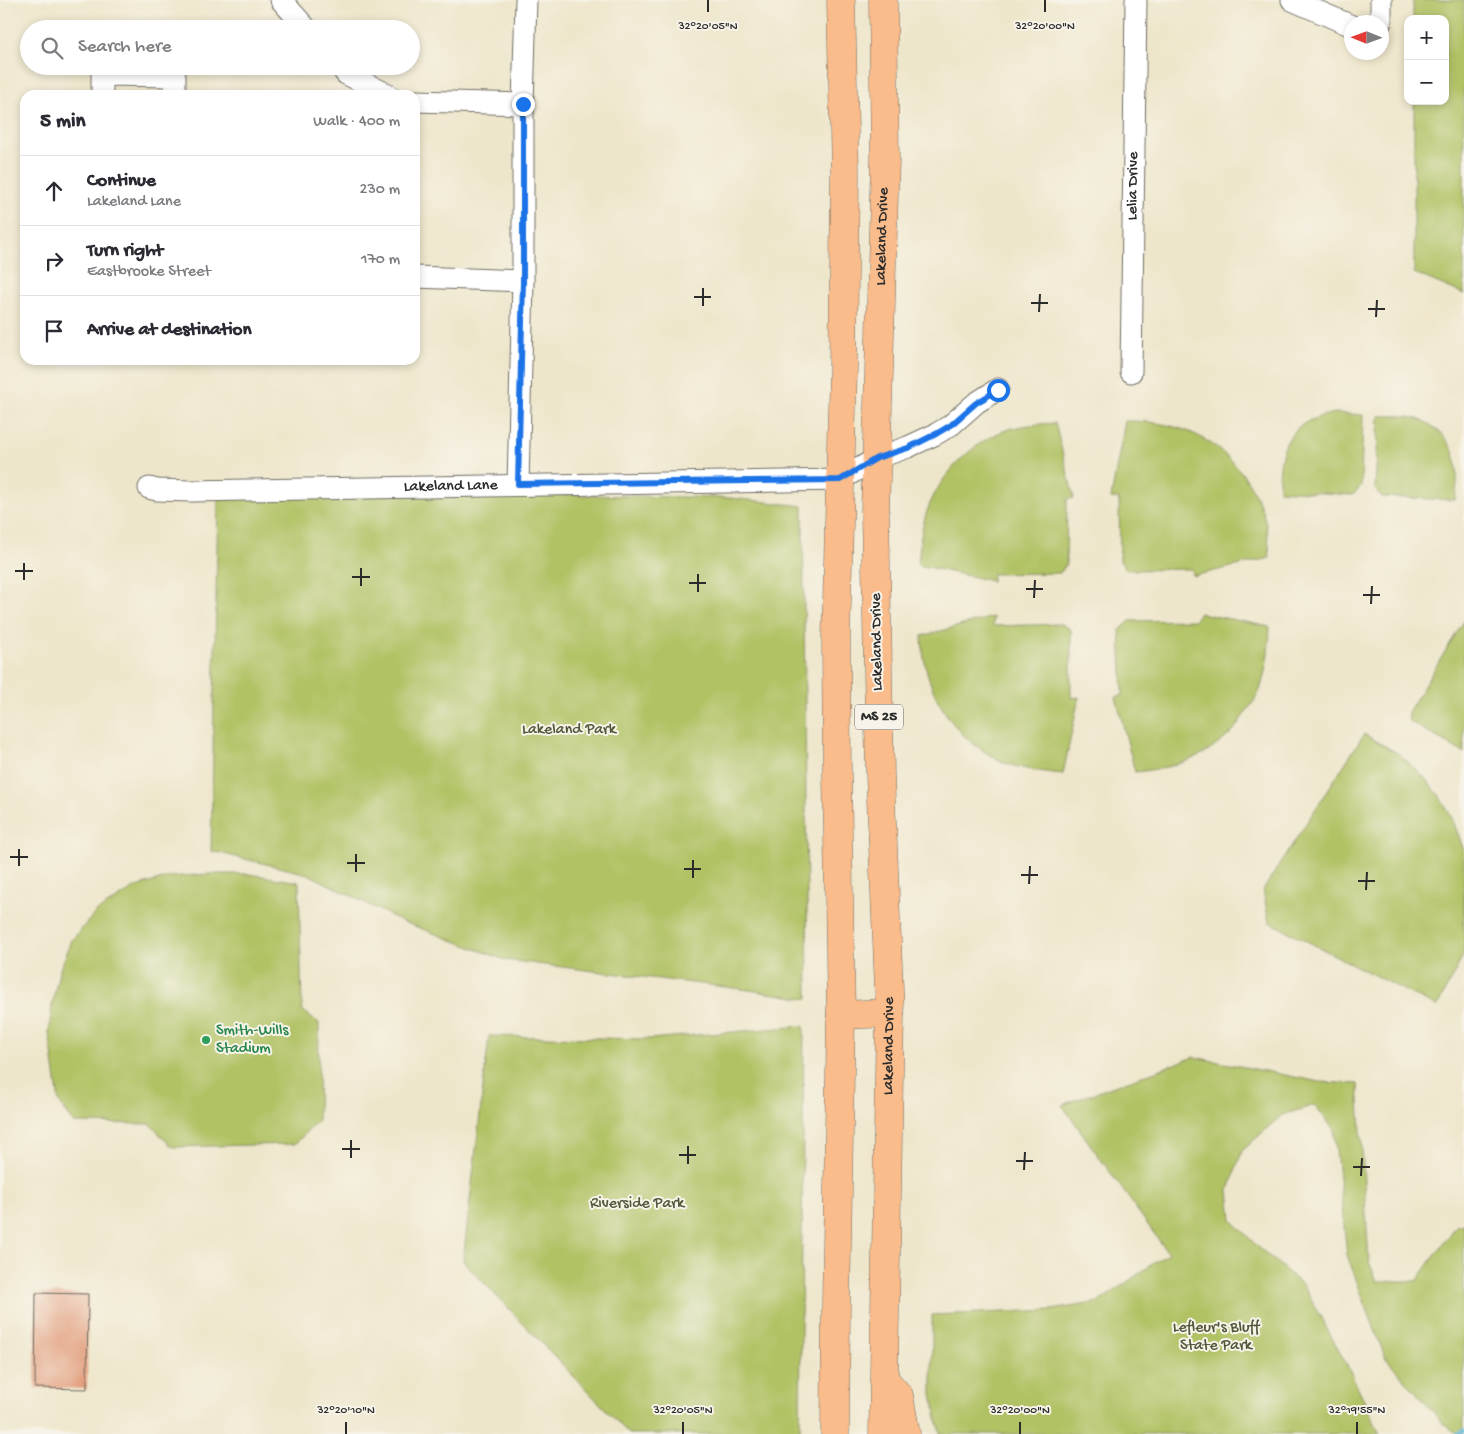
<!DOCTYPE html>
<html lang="en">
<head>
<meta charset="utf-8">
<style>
	body { margin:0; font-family:"Gochi Hand",sans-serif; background:#f7f7f7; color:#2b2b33 }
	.controls { position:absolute; right:15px; top:15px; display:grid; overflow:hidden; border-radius:10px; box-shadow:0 2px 8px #0003 }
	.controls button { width:45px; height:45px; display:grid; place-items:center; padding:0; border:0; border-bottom:1px solid #e1e1e2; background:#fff; color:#2b2b33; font:25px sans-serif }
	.compass { position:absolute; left:1344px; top:15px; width:45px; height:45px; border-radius:50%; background:#fff; box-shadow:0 2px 8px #0003; rotate:271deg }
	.stop { position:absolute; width:15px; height:15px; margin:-11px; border:4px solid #1a73e8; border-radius:50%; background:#fff }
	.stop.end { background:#1a73e8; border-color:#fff; box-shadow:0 1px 5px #0008 }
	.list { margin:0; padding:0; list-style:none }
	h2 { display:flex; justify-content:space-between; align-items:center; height:65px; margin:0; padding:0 20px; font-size:21px }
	h2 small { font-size:16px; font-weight:400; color:#7c7c81 }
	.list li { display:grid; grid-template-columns:32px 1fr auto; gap:15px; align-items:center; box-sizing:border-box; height:70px; padding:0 20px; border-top:1px solid #e1e1e2 }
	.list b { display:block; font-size:19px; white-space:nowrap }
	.list p { margin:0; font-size:16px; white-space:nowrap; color:#7c7c81 }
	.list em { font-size:16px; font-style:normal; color:#7c7c81 }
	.icon { flex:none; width:28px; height:28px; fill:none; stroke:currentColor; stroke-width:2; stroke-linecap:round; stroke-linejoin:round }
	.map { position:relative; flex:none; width:1464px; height:1434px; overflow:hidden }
	.search { position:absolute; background:#fff; box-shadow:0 2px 8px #0003; left:20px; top:20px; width:400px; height:55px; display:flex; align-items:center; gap:12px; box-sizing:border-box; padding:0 18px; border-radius:28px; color:#7c7c81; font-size:19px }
	.panel { position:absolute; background:#fff; box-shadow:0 2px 8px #0003; left:20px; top:90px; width:400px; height:275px; border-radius:15px }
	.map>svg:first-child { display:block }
</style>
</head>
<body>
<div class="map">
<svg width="1464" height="1434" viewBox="0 0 1464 1434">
	<rect width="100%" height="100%" fill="#f7f3e8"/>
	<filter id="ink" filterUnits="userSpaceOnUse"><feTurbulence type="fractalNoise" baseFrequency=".02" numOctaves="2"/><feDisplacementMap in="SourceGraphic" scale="10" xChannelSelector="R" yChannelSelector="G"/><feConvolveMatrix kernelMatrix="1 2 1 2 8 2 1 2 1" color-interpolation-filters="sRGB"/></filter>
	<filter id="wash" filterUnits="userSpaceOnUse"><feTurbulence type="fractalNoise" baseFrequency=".0096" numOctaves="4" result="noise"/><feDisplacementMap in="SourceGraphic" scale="20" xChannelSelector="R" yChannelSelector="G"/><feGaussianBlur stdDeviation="1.12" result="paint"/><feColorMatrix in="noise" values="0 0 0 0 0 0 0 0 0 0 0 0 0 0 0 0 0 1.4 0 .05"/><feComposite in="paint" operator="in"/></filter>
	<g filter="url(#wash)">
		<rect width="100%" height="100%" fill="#eee6cb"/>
		<path fill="#b1c265" stroke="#6e7648" d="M1413 0H1464V294L1414 273V101H1445V19H1413Z
			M1335 413 1363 415 1361 486 1353 495 1279 490C1278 447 1288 421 1335 413Z
			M1379 416C1389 416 1400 415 1410 417 1437 422 1457 445 1457 472 1458 481 1456 491 1455 500L1382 497 1375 489Z
			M1125 421C1140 421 1156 422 1171 426 1216 436 1253 475 1265 520 1268 532 1269 545 1270 558L1193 576 1192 569 1127 570 1120 561 1119 499 1111 498Z
			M1055 423 1074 498 1067 499 1066 564 1060 573 992 574V581L918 565C920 545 921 525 929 506 943 472 972 443 1006 430 1021 425 1039 424 1055 423Z
			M480 493 731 498 803 506 808 999 749 990 505 960 401 921 308 874 211 851 218 497Z
			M1200 613 1270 627C1269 648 1267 667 1261 687 1258 697 1249 708 1243 716 1239 722 1235 730 1229 735 1202 760 1172 768 1135 772L1116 697 1123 695 1120 630 1130 621 1194 620Z
			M993 617V626L1062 624 1071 630V698L1079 697 1063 774C1043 772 1017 769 999 760 951 736 923 690 922 636Z
			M1464 621V753L1409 721 1408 712Z
			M1364 734 1399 754 1423 776 1439 795 1453 820 1464 851V948L1462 958 1437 1007 1269 922 1263 890Z
			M209 874H249L299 882 302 1010 319 1023 318 1120 295 1144 172 1147 150 1124 74 1123 59 1102 49 1032 52 1005 59 972 72 940 96 912 136 887 169 877Z
			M804 1026 800 1434H629L463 1261 489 1036 649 1039Z
			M1194 1057 1320 1082 1358 1084 1369 1262 1377 1281H1417L1456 1226 1464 1224V1434H1458L1444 1424 1385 1357 1347 1255 1334 1130 1315 1105 1282 1115 1242 1151 1229 1190 1232 1220 1256 1245 1303 1285 1350 1371 1380 1434H940L932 1394V1315L1052 1310 1099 1302 1168 1253 1062 1105Z"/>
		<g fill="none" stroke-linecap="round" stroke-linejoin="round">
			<path stroke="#5cb3d9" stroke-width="4.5" d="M1457 1434 1464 1431"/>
		</g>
		<g id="blocks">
			<path fill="#e19a78" d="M36 1293 88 1294 87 1389 35 1388Z"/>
		</g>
	</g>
	<g filter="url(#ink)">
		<use href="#blocks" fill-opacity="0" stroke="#6f6c63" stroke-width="1"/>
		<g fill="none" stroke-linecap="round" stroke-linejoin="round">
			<g stroke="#6f6c63" stroke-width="23">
				<g id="minor">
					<path d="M281 0 307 29"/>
					<path d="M1292 0 1352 26"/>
					<path d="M1381 0V22"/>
					<path d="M340 66 346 74 389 95"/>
					<path d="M102 95V75L175 76V95"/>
					<path d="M415 101 523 104"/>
					<path d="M415 277 523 281"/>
					<path id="s1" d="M1131 372 1136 0"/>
					<path d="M518 485 523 281V104L526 0"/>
					<path id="s2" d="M149 488 157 490 191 491 840 480 877 458 908 447 936 434 951 425 976 403 998 389"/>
				</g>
			</g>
			<g stroke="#6f6c63" stroke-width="29">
				<g id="highway">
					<path d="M841 1015 890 1013"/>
					<path d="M886 1381 899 1396 906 1434"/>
					<path d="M835 1434 836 1304 841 1015 837 775 836 640 843 369 845 173 841 0"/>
					<path id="s3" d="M883 1434 890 1013 880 775 875 512 885 159 883 0"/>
				</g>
			</g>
			<use href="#minor" stroke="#fff" stroke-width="21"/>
			<use href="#highway" stroke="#fabc8b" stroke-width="28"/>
		</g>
	</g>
	<g fill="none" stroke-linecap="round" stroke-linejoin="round" filter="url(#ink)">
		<path stroke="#1a73e8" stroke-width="6" d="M523 104V281L518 484 840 480 877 458 908 448 936 434 951 425 976 403 998 390"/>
	</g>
	<path fill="none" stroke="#2b2b2b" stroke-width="2" d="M708 12V0M1045 12V0M694 297H711M1031 303H1048M703 306V288M1368 309H1385M1039 312 1040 294M1376 317 1377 300M15 571H33M352 577H370M24 580V563M689 583H706M361 586V568M1026 589H1043M698 592V574M1363 595H1380M1034 598 1035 580M1371 604 1372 586M10 857H28M347 863H365M19 866V849M684 869H701M356 872V854M1021 875H1038M693 878V860M1358 881H1375M1029 884 1030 866M1366 890 1367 872M342 1149H360M679 1155H696M351 1158V1140M1016 1161H1033M688 1164V1146M1353 1167H1370M1024 1170 1025 1152M1361 1176 1362 1158M346 1434V1422M683 1434V1422M1020 1434V1422M1357 1434V1422"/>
	<circle fill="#2e9e5b" stroke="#f7f3e8" stroke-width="2" cx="206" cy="1040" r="5"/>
	<g text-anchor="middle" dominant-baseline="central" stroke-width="4" stroke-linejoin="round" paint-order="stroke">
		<rect fill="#f7f3e8" stroke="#686764" stroke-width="1" x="855" y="704.5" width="48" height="25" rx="4"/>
		<g font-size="15" font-weight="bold" fill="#2b2b2b">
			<text x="879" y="717">MS 25</text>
		</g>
		<g font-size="16" fill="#2b2b2b" stroke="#f7f3e8">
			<text stroke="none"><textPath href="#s1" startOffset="186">Lelia Drive</textPath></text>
			<text stroke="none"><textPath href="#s3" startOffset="1198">Lakeland Drive</textPath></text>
			<text stroke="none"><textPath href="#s2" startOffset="302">Lakeland Lane</textPath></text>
			<text transform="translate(878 642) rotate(-91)">Lakeland Drive</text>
			<text stroke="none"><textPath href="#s3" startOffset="388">Lakeland Drive</textPath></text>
		</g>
		<g font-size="16" fill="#53583c" stroke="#f7f3e8">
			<text x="569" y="730">Lakeland Park</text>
			<text x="637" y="1204">Riverside Park</text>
			<text x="1216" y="1328">Lefleur's Bluff<tspan x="1216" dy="18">State Park</tspan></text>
		</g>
		<g font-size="16" fill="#27864d" stroke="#f7f3e8" text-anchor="start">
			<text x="216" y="1031">Smith-Wills<tspan x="216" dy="18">Stadium</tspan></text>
		</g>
	</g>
	<g font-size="12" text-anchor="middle" fill="#2b2b2b" stroke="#f7f3e8" stroke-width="4" stroke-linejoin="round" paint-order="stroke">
		<text x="708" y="29">32°20'05"N</text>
		<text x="1045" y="29">32°20'00"N</text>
		<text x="346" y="1413">32°20'10"N</text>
		<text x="683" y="1413">32°20'05"N</text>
		<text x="1020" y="1413">32°20'00"N</text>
		<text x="1357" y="1413">32°19'55"N</text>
	</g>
</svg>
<div class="controls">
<button>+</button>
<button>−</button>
</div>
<svg class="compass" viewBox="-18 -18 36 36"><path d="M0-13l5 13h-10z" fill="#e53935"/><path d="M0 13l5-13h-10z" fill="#7c7c81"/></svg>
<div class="stop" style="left:998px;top:390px"></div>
<div class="stop end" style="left:523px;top:104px"></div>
<div class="search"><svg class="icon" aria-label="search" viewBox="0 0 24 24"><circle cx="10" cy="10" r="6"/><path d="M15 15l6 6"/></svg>Search here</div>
<section class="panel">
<h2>5 min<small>Walk · 400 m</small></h2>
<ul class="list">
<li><svg class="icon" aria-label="ahead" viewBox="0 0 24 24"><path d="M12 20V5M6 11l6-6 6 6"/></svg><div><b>Continue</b><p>Lakeland Lane</p></div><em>230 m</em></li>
<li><svg class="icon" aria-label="right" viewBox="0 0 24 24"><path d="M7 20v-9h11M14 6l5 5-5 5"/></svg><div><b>Turn right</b><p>Eastbrooke Street</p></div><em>170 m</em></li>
<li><svg class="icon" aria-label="arrive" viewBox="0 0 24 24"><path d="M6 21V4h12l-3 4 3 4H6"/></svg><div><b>Arrive at destination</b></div></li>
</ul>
</section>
</div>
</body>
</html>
